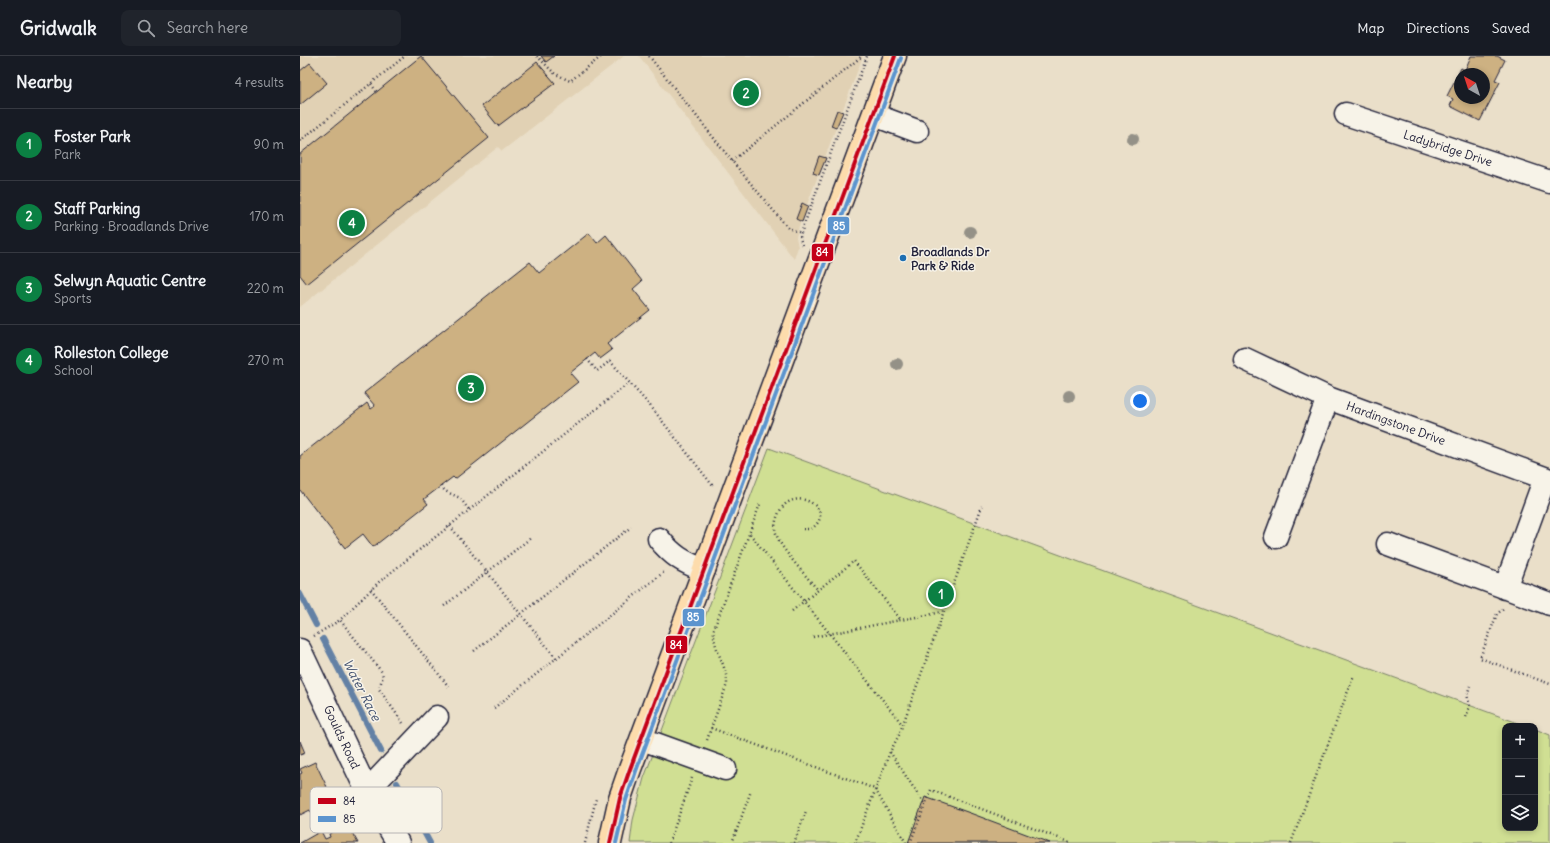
<!DOCTYPE html>
<html lang="en">
<head>
<meta charset="utf-8">
<style>
	body { margin:0; font-family:Delius,sans-serif; background:#20242c; color:#f1f3f6 }
	.controls { position:absolute; right:12px; bottom:12px; display:grid; overflow:hidden; border-radius:8px; box-shadow:0 2px 6px #0003 }
	.controls button { width:36px; height:36px; display:grid; place-items:center; padding:0; border:0; border-bottom:1px solid #363941; background:#171b24; color:#f1f3f6; font:20px sans-serif }
	.compass { position:absolute; left:1154px; top:12px; width:36px; height:36px; border-radius:50%; background:#171b24; box-shadow:0 2px 6px #0003; rotate:321deg }
	.you { position:absolute; left:840px; top:345px; width:14px; height:14px; margin:-10px; border:3px solid #fff; border-radius:50%; background:#1a73e8; box-shadow:0 0 0 6px #1a73e833 }
	.badge { display:grid; place-items:center; width:26px; height:26px; border-radius:50%; background:#0b8043; color:#fff; font-size:13px; font-weight:700 }
	.pin { position:absolute; translate:-50% -50%; border:2px solid #fff; box-shadow:0 1px 4px #0006 }
	.list { margin:0; padding:0; list-style:none }
	h2 { display:flex; justify-content:space-between; align-items:center; height:52px; margin:0; padding:0 16px; font-size:17px }
	h2 small { font-size:13px; font-weight:400; color:#9ea1a6 }
	.list li { display:grid; grid-template-columns:26px 1fr auto; gap:12px; align-items:center; box-sizing:border-box; height:72px; padding:0 16px; border-top:1px solid #363941 }
	.list b { display:block; font-size:15px; white-space:nowrap }
	.list p { margin:0; font-size:13px; white-space:nowrap; color:#9ea1a6 }
	.list em { font-size:13px; font-style:normal; color:#9ea1a6 }
	.icon { flex:none; width:22px; height:22px; fill:none; stroke:currentColor; stroke-width:2; stroke-linecap:round; stroke-linejoin:round }
	.map { position:relative; flex:none; width:1250px; height:787px; overflow:hidden }
	header { display:flex; align-items:center; gap:24px; box-sizing:border-box; height:56px; padding:0 20px; background:#171b24; border-bottom:1px solid #363941 }
	header strong { font-size:19px }
	nav { display:flex; gap:22px; margin-inline-start:auto; font-size:14px }
	.search { width:280px; height:36px; background:#20242c; display:flex; align-items:center; gap:10px; box-sizing:border-box; padding:0 14px; border-radius:8px; color:#9ea1a6; font-size:15px }
	main { display:flex }
	aside { flex:1; background:#171b24 }
	.map>svg:first-child { display:block }
</style>
</head>
<body>
<header>
<strong>Gridwalk</strong>
<div class="search"><svg class="icon" aria-label="search" viewBox="0 0 24 24"><circle cx="10" cy="10" r="6"/><path d="M15 15l6 6"/></svg>Search here</div>
<nav><a>Map</a><a>Directions</a><a>Saved</a></nav>
</header>
<main>
<aside>
<h2>Nearby<small>4 results</small></h2>
<ul class="list">
<li><span class="badge">1</span><div><b>Foster Park</b><p>Park</p></div><em>90 m</em></li>
<li><span class="badge">2</span><div><b>Staff Parking</b><p>Parking · Broadlands Drive</p></div><em>170 m</em></li>
<li><span class="badge">3</span><div><b>Selwyn Aquatic Centre</b><p>Sports</p></div><em>220 m</em></li>
<li><span class="badge">4</span><div><b>Rolleston College</b><p>School</p></div><em>270 m</em></li>
</ul>
</aside>
<div class="map">
<svg width="1250" height="787" viewBox="0 0 1250 787">
	<rect width="100%" height="100%" fill="#eadfc9"/>
	<filter id="ink" filterUnits="userSpaceOnUse"><feTurbulence type="fractalNoise" baseFrequency=".025" numOctaves="2"/><feDisplacementMap in="SourceGraphic" scale="8" xChannelSelector="R" yChannelSelector="G"/><feConvolveMatrix kernelMatrix="1 2 1 2 8 2 1 2 1" color-interpolation-filters="sRGB"/></filter>
	<g filter="url(#ink)">
		<path fill="#e1d1b4" d="M0 0H324L202 95 198 91 0 251Z
			M339 0H563L499 170 496 181 498 191 494 203Z"/>
		<path fill="#d0df93" stroke="#798067" d="M469 392 1226 670H1205V772H1235V673L1250 679V787H330L333 764 344 722Z"/>
		<g fill="none" stroke-linecap="round" stroke-linejoin="round">
			<path stroke="#6381a5" stroke-width="6" d="M0 538 16 569
				M23 583 81 695
				M97 727 130 787"/>
		</g>
		<path fill="#cdb182" stroke="#22223b" fill-rule="evenodd" d="M121 0 189 82 7 228 0 219V98Z
			M241 0H254L246 6Z
			M1171 0H1197L1205 4 1195 24 1200 26 1180 65 1150 50 1153 43 1147 40 1161 12 1165 14ZM1160 18H1184V42H1160Z
			M237 6 255 27 198 70 182 50Z
			M10 7 27 27 0 49V15Z
			M537 54 543 56 536 72 531 70Z
			M519 100 526 102 519 119 513 117Z
			M502 147 508 150 502 166 496 163Z
			M289 177 297 187 306 179 342 225 333 233 350 254 307 288 312 294 300 303 295 297 270 317 278 326 155 423 153 421 124 443 128 448 73 491 63 478 45 492 0 434V400L67 347 71 353 75 350 64 337 230 206 239 217Z
			M0 685 5 697 0 699Z
			M15 706 27 731 23 733 30 746 11 756 10 754 0 759V718L2 717 0 713Z
			M625 741 670 757 750 787H608Z
			M49 771 58 787H0L21 775 25 783 30 781 29 778 38 773 40 776Z"/>
		<g fill="none" stroke-linecap="round" stroke-linejoin="round">
			<g stroke="#22223b" stroke-width="25">
				<path id="minor" d="M1046 58 1250 126
					M574 59 617 75
					M945 303 1028 342 1250 424
					M976 481 1028 342
					M359 483C373 500 383 506 404 514
					M1088 488 1250 548
					M1205 532 1245 422
					M0 594 67 735 98 787
					M342 683 425 713
					M67 735 137 661"/>
			</g>
			<g stroke="#22223b" stroke-width="25">
				<path id="major" d="M310 787 320 742 330 713 595 0"/>
			</g>
			<path stroke="#22223b" stroke-width="2.5" stroke-dasharray="1 3" stroke-linecap="butt" d="M237 0 254 17 270 25 302 0
				M349 0 432 105 488 172 501 177
				M71 28 77 36
				M0 85 105 0
				M432 105 562 0
				M502 189 500 182 501 177 567 0
				M287 303 297 315 310 305 352 352 413 430
				M141 430 145 435 160 442 170 455
				M150 470 256 602
				M503 473H511C540 454 491 425 478 459 475 466 474 473 477 480 481 493 508 522 518 534
				M450 478 602 668
				M71 533 149 631
				M144 550 232 481
				M1203 553 1197 558 1180 602 1250 628
				M492 555 554 505 601 564
				M14 580 40 564
				M513 581 642 556
				M174 595 331 471
				M194 652 364 516
				M1166 661 1170 650 1167 639 1170 630
				M103 667 79 633 83 620 81 615 40 564 79 526 329 327
				M411 672 575 733 606 787
				M407 684 427 628C427 608 412 592 414 573L460 448
				M590 696 625 749
				M285 787 296 743
				M369 787 392 722
				M432 787 451 735
				M494 787 506 755
				M555 787 590 696 599 679 682 450
				M610 787 631 734 772 787
				M991 787 1054 619"/>
			<use href="#minor" stroke="#f7f3e8" stroke-width="22"/>
			<use href="#major" stroke="#fddcac" stroke-width="22"/>
			<g stroke="#f7f3e8" stroke-width="7">
				<path id="bus-1" d="M310 787 320 742 330 713 595 0"/>
			</g>
			<g stroke="#f7f3e8" stroke-width="7">
				<path id="bus-2" d="M316 787 326 744 336 715 601 2"/>
			</g>
			<use href="#bus-1" stroke="#c40019" stroke-width="4"/>
			<use href="#bus-2" stroke="#5c94ce" stroke-width="4"/>
		</g>
		<g fill="#949187">
			<circle cx="833" cy="83" r="6"/>
			<circle cx="670" cy="176" r="6"/>
			<circle cx="597" cy="308" r="6"/>
			<circle cx="769" cy="340" r="6"/>
		</g>
	</g>
	<circle fill="#1f6fb2" stroke="#f7f3e8" stroke-width="1.5" cx="603" cy="202" r="4"/>
	<g text-anchor="middle" dominant-baseline="central" stroke-width="3" stroke-linejoin="round" paint-order="stroke">
		<g font-size="12" fill="#22223b" stroke="#f7f3e8">
			<text transform="translate(1148 92) rotate(18)">Ladybridge Drive</text>
			<text transform="translate(1096 367) rotate(20)">Hardingstone Drive</text>
			<text transform="translate(42 681) rotate(65)">Goulds Road</text>
		</g>
		<g font-size="12" font-weight="bold" fill="#22223b" stroke="#f7f3e8" text-anchor="start">
			<text x="611" y="195">Broadlands Dr<tspan x="611" dy="14">Park &amp; Ride</tspan></text>
		</g>
		<g font-size="13" font-style="italic" fill="#435270" stroke="#f7f3e8">
			<text transform="translate(62 634) rotate(63)">Water Race</text>
		</g>
	</g>
	<rect x="10" y="731" width="132" height="46" rx="6" fill="#f7f3e8" stroke="#b7b4b4" stroke-width="1"/>
	<rect x="18" y="742" width="18" height="6" fill="#c40019"/>
	<rect x="18" y="760" width="18" height="6" fill="#5c94ce"/>
	<g font-size="11" fill="#22223b">
		<text x="43" y="749">84</text>
		<text x="43" y="767">85</text>
	</g>
	<g stroke="#f7f3e8" stroke-width="1.5">
		<rect x="527" y="160" width="23" height="19" rx="4" fill="#5c94ce"/>
		<rect x="511" y="187" width="23" height="19" rx="4" fill="#c40019"/>
		<rect x="382" y="552" width="23" height="19" rx="4" fill="#5c94ce"/>
		<rect x="365" y="579" width="23" height="19" rx="4" fill="#c40019"/>
	</g>
	<g font-size="11" text-anchor="middle" font-weight="bold" fill="#fff">
		<text x="539" y="174">85</text>
		<text x="522" y="200">84</text>
		<text x="393" y="565">85</text>
		<text x="376" y="593">84</text>
	</g>
</svg>
<div class="controls">
<button>+</button>
<button>−</button>
<button><svg class="icon" aria-label="layers" viewBox="0 0 24 24"><path d="M12 4l9 5-9 5-9-5zM3 14l9 5 9-5"/></svg></button>
</div>
<svg class="compass" viewBox="-18 -18 36 36"><path d="M0-13l5 13h-10z" fill="#e53935"/><path d="M0 13l5-13h-10z" fill="#9ea1a6"/></svg>
<div class="you"></div>
<div class="pin badge" style="left:641px;top:538px">1</div>
<div class="pin badge" style="left:446px;top:37px">2</div>
<div class="pin badge" style="left:171px;top:332px">3</div>
<div class="pin badge" style="left:52px;top:167px">4</div>
</div>
</main>
</body>
</html>
